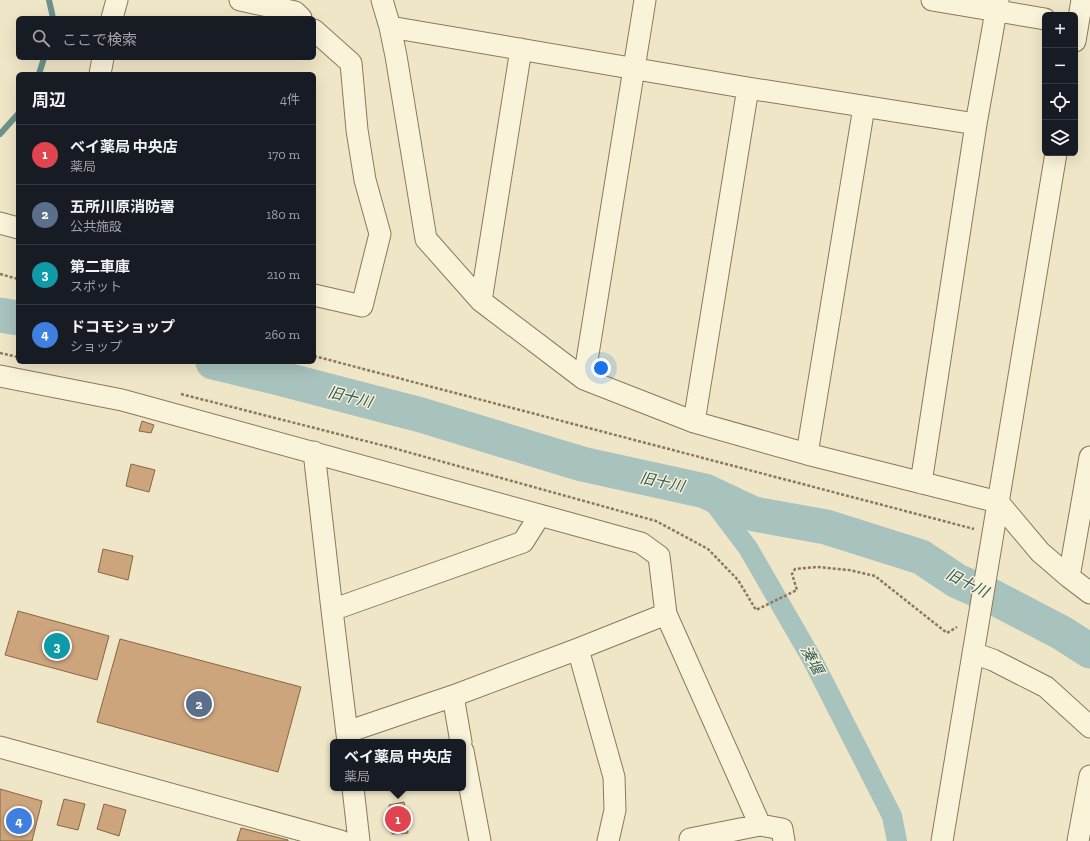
<!DOCTYPE html>
<html lang="ja">
<head>
<meta charset="utf-8">
<style>
	body { margin:0; font-family:"Zilla Slab","Noto Sans JP",serif; background:#242831; color:#f1f3f6 }
	.controls { position:absolute; right:12px; top:12px; display:grid; overflow:hidden; border-radius:6px; box-shadow:0 4px 16px #0002 }
	.controls button { width:36px; height:36px; display:grid; place-items:center; padding:0; border:0; border-bottom:1px solid #363941; background:#171b24; color:#f1f3f6; font:20px sans-serif }
	.you { position:absolute; left:601px; top:368px; width:14px; height:14px; margin:-10px; border:3px solid #fff; border-radius:50%; background:#1a73e8; box-shadow:0 0 0 6px #1a73e833 }
	.badge { display:grid; place-items:center; width:26px; height:26px; border-radius:50%; background:#d93025; color:#fff; font-size:13px; font-weight:700 }
	.pin { position:absolute; translate:-50% -50%; border:2px solid #fff; box-shadow:0 1px 4px #0006 }
	.popup { position:absolute; left:330px; top:739px; width:136px; height:52px; box-sizing:border-box; display:grid; place-content:center; border-radius:6px; background:#171b24; filter:drop-shadow(0 1px 3px #0005); font-size:13px; white-space:nowrap; color:#9ea1a6 }
	.popup b { font-size:15px; color:#f1f3f6 }
	.popup::after { content:''; position:absolute; left:50%; top:100%; margin-left:-8px; border:8px solid transparent; border-top-color:#171b24 }
	.list { margin:0; padding:0; list-style:none }
	h2 { display:flex; justify-content:space-between; align-items:center; height:52px; margin:0; padding:0 16px; font-size:17px }
	h2 small { font-size:13px; font-weight:400; color:#9ea1a6 }
	.list li { display:grid; grid-template-columns:26px 1fr auto; gap:12px; align-items:center; box-sizing:border-box; height:60px; padding:0 16px; border-top:1px solid #363941 }
	.list b { display:block; font-size:15px; white-space:nowrap }
	.list p { margin:0; font-size:13px; white-space:nowrap; color:#9ea1a6 }
	.list em { font-size:13px; font-style:normal; color:#9ea1a6 }
	.icon { flex:none; width:22px; height:22px; fill:none; stroke:currentColor; stroke-width:2; stroke-linecap:round; stroke-linejoin:round }
	.map { position:relative; flex:none; width:1090px; height:841px; overflow:hidden }
	.search { position:absolute; background:#171b24; box-shadow:0 4px 16px #0002; left:16px; top:16px; width:300px; height:44px; display:flex; align-items:center; gap:10px; box-sizing:border-box; padding:0 14px; border-radius:6px; color:#9ea1a6; font-size:15px }
	.panel { position:absolute; background:#171b24; box-shadow:0 4px 16px #0002; left:16px; top:72px; width:300px; height:292px; border-radius:6px }
	.map>svg:first-child { display:block }
</style>
</head>
<body>
<div class="map">
<svg width="1090" height="841" viewBox="0 0 1090 841">
	<rect width="100%" height="100%" fill="#efe6c7"/>
	<g fill="none" stroke-linecap="round" stroke-linejoin="round">
		<path stroke="#6e918c" stroke-width="6" d="M49 0 53 18
			M39 74 44 58
			M0 134 18 114"/>
		<path stroke="#a8c2bd" stroke-width="20" d="M705 491 748 548 812 659 892 816 897 841"/>
		<path stroke="#a8c2bd" stroke-width="35" d="M0 315 18 318
			M213 362 271 376 421 415 582 464 705 491 754 514 826 527 921 557 957 581 991 596 1062 633 1090 651"/>
	</g>
	<path fill="#cda57d" stroke="#8a6542" d="M142 421 154 425 151 433 139 431Z
		M131 464 155 470 149 492 126 486Z
		M103 549 133 556 128 580 98 572Z
		M18 611 109 636 97 680 5 655Z
		M120 639 301 687 278 772 97 722Z
		M0 789 42 801 32 841H0Z
		M64 799 85 804 78 830 57 825Z
		M404 802 408 833 392 834 389 805Z
		M104 804 126 810 119 836 97 829Z
		M241 828 288 840V841H237Z"/>
	<g fill="none" stroke-linecap="round" stroke-linejoin="round">
		<g stroke="#8a795c" stroke-width="23">
			<path id="minor" d="M240 0 295 12 301 18
				M382 0 390 27 396 56 426 239 481 301 584 379 694 422 807 454 998 502 1040 552 1069 577 1090 593
				M932 0 1045 19
				M112 18 117 0
				M390 27 748 88 976 124
				M314 30 351 63 357 130 365 180 380 234 362 306 314 295
				M1075 41 1082 0
				M100 74 103 58
				M0 223 18 228
				M481 301 521 49
				M0 376 122 400 641 543 659 556 666 614 760 825
				M584 379 645 0
				M694 422 748 88
				M314 452 332 610 348 742
				M807 454 864 107
				M921 483 976 124 998 0
				M1069 577 1090 457
				M332 610 523 542 540 515
				M578 649 614 777 615 810 608 841
				M973 653 993 660 1046 687 1090 727
				M453 696 461 742
				M347 732 453 696 578 649 666 614
				M0 747 341 841
				M463 751 480 841
				M353 788 359 841
				M691 841 690 839 760 825 782 829 784 841
				M942 841 1056 153
				M1078 841 1090 776"/>
		</g>
		<path stroke="#8a795c" stroke-width="2.5" stroke-dasharray="3 2" stroke-linecap="butt" d="M0 274 18 279
			M0 353 18 357
			M314 356 974 529
			M181 394 393 448 656 521 708 549 738 580 756 610 797 590 792 574 795 569 817 567 849 570 875 576 947 633 957 627"/>
		<use href="#minor" stroke="#f9f3da" stroke-width="21"/>
	</g>
	<g text-anchor="middle" dominant-baseline="central" stroke-width="3" stroke-linejoin="round" paint-order="stroke">
		<g font-size="15" font-style="italic" fill="#2f595a" stroke="#f6f0d6">
			<text transform="translate(350 397) rotate(14)">旧十川</text>
			<text transform="translate(662 482) rotate(12)">旧十川</text>
			<text transform="translate(967 583) rotate(27)">旧十川</text>
			<text transform="translate(812 660) rotate(62)">湊堰</text>
		</g>
	</g>
</svg>
<div class="controls">
<button>+</button>
<button>−</button>
<button><svg class="icon" aria-label="locate" viewBox="0 0 24 24"><circle cx="12" cy="12" r="6"/><path d="M12 2v4M12 18v4M2 12h4M18 12h4"/></svg></button>
<button><svg class="icon" aria-label="layers" viewBox="0 0 24 24"><path d="M12 4l9 5-9 5-9-5zM3 14l9 5 9-5"/></svg></button>
</div>
<div class="you"></div>
<div class="pin badge" style="left:398px;top:819px;background:#e0444e">1</div>
<div class="popup"><b>ベイ薬局 中央店</b>薬局</div>
<div class="pin badge" style="left:199px;top:704px;background:#5c6f8a">2</div>
<div class="pin badge" style="left:57px;top:646px;background:#0f9aa8">3</div>
<div class="pin badge" style="left:19px;top:821px;background:#3f7fe0">4</div>
<div class="search"><svg class="icon" aria-label="search" viewBox="0 0 24 24"><circle cx="10" cy="10" r="6"/><path d="M15 15l6 6"/></svg>ここで検索</div>
<section class="panel">
<h2>周辺<small>4件</small></h2>
<ul class="list">
<li><span class="badge" style="background:#e0444e">1</span><div><b>ベイ薬局 中央店</b><p>薬局</p></div><em>170 m</em></li>
<li><span class="badge" style="background:#5c6f8a">2</span><div><b>五所川原消防署</b><p>公共施設</p></div><em>180 m</em></li>
<li><span class="badge" style="background:#0f9aa8">3</span><div><b>第二車庫</b><p>スポット</p></div><em>210 m</em></li>
<li><span class="badge" style="background:#3f7fe0">4</span><div><b>ドコモショップ</b><p>ショップ</p></div><em>260 m</em></li>
</ul>
</section>
</div>
</body>
</html>
